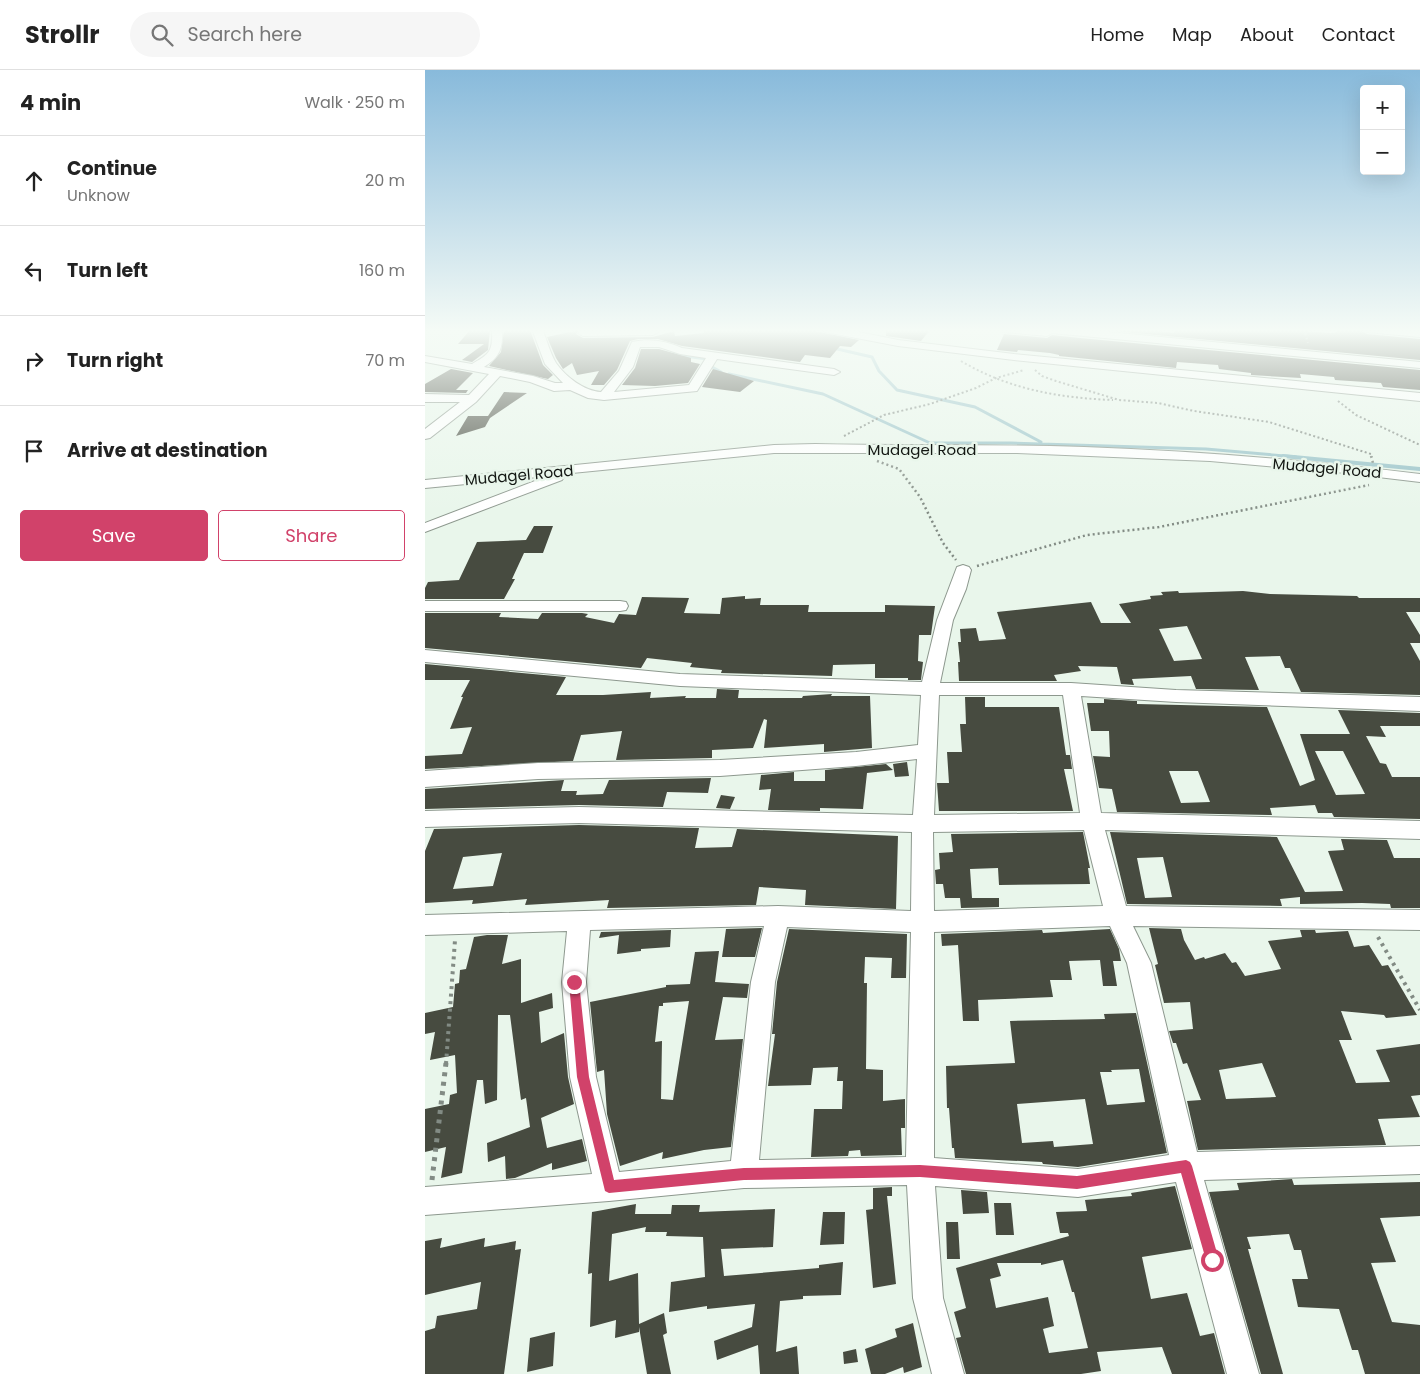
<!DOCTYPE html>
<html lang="en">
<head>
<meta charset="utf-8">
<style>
	body { margin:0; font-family:Poppins,sans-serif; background:#f6f6f6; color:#222 }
	.controls { position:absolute; right:15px; top:15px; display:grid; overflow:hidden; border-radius:5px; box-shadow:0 5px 20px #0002 }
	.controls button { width:45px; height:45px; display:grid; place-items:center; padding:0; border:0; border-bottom:1px solid #e0e0e0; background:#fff; color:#222; font:25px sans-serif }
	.stop { position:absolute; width:15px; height:15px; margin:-11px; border:4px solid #d1426a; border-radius:50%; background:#fff }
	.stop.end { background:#d1426a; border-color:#fff; box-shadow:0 1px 5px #0008 }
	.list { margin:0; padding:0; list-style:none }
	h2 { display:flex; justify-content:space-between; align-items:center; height:65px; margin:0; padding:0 20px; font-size:21px }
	h2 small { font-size:16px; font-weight:400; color:#767676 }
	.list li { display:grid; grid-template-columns:32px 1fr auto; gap:15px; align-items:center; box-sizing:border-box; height:90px; padding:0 20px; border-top:1px solid #e0e0e0 }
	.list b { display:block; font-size:19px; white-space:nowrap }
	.list p { margin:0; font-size:16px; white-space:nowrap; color:#767676 }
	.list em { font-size:16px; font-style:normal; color:#767676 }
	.actions { display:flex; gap:10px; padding:15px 20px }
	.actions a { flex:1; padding:11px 0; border:1px solid #d1426a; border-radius:5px; text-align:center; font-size:18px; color:#d1426a }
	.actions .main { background:#d1426a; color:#fff }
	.icon { flex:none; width:28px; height:28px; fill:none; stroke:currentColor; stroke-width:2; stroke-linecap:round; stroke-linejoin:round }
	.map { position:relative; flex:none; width:995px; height:1304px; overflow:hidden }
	header { display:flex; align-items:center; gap:30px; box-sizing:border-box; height:70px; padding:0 25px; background:#fff; border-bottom:1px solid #e0e0e0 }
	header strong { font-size:24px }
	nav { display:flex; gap:28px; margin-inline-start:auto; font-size:18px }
	.search { width:350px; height:45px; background:#f6f6f6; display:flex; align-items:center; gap:12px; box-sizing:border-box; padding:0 18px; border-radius:28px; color:#767676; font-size:19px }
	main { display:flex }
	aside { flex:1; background:#fff }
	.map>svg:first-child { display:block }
</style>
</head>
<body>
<header>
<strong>Strollr</strong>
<div class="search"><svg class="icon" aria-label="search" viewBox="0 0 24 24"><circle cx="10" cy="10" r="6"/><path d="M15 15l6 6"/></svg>Search here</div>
<nav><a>Home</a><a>Map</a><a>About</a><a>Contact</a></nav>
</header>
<main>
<aside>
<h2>4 min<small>Walk · 250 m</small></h2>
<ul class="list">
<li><svg class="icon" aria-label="ahead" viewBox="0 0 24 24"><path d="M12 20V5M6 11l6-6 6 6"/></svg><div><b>Continue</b><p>Unknow</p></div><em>20 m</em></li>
<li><svg class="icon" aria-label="left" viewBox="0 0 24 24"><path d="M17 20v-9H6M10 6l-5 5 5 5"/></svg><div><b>Turn left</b></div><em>160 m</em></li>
<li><svg class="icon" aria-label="right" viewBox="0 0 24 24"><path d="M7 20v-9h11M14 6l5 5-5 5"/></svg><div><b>Turn right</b></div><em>70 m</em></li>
<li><svg class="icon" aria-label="arrive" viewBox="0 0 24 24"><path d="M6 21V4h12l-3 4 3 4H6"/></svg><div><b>Arrive at destination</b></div></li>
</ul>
<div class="actions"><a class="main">Save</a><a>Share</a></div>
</aside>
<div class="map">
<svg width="995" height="1304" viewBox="0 0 995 1304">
	<rect width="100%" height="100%" fill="#e9f6eb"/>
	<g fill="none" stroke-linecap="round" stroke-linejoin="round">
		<path stroke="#98c2c8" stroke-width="3" d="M134 259 147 266
			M245 278 252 285 282 289 280 293 296 302
			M408 278 447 287 454 301 472 320 550 337 616 372
			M304 304 398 324 505 373H586L781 379 871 387"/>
		<path stroke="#98c2c8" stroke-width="4" d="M858 386 995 399"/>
	</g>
	<path fill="#474b40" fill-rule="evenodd" d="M45 260H65L63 280 47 292 37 290 59 274H33Z
		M79 260H105L118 295 128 305 123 309 64 296 76 282Z
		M154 260 151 264 158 268 228 267 249 261 250 266 279 263 278 260H385L434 270 426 277 415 276 405 288 380 285 375 292 257 276 233 269H213L205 271 192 300 179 315H166L174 301 152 305 147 293 138 299 131 288 122 267Z
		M461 260H505L496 271 461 266Z
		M678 260H725L749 263 750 260H865L906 263 912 262V260H935L942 264 995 269V290Z
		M579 264 622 268 627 265 655 268 995 300V320L958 317 956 313 910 310 909 307 875 304 876 308 826 305V303L794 299 793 295 752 292 751 298 634 286V285L625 283 593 280 592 282 572 280Z
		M216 279H234L266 288V292L275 294 263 313 230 316 197 315 210 298Z
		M26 299 48 303 31 320H43L41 323 0 322V314Z
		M288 299 329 311 315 322 277 317Z
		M79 322 102 323 65 348 60 357 31 366 43 346H63Z
		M109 456H128L118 483H99L87 509H90L79 529H0V518L3 512 34 510 52 472 101 470Z
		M753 521 754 523 818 521 845 524 932 526 934 528H995V542H981L995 565V573H985L995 591V625L876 622 865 598H860L855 586 820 587 834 620 771 619 766 606 707 609 709 615 696 614 692 597 653 596 656 601 629 605 632 611H534L533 592H535L533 572H536L535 559 551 558 554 571 581 569 572 542 666 532 676 553H706L694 534 726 529 725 526 738 525 736 522ZM762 556 777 589 749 591 734 559Z
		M320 526V529L336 528 335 535H384L383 542H460V535L510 536 506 565H494L493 591 498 592 496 610H483V608H450V594L408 595 407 606 296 603 297 600 265 597 267 593 222 588 216 598 0 578V543H76L74 547 113 549 117 543H157L163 544 160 547 189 553 194 544 211 545 217 527 264 528 259 543 295 544 297 528Z
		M0 594 141 607 131 625H178L226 622 225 628 261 626 260 628H291L292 619 314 620 313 628H377L378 626 407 624 406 626H445L447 678 399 682V674L339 678 342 650 339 649 328 678 287 680V688L191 690 197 661 156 665 148 691 0 699V686L37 684 47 657 25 659 38 627H36L45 610H0Z
		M540 627H560V637H634L641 685H645L647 699H639L648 741H514L512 713H524L522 682H537L535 654H541Z
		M679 629 712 631V634L842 637 875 716 890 710 875 664H925L913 640 995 643V656H955L961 667 941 666 955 693 961 694 967 707H995V749L909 747 907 743H893L890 735 845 738 847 745H844L692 742 687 719 674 718 668 686 685 687 684 661H666L662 633H679ZM890 681H918L940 724 911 725ZM744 701H773L785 732 756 733Z
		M482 692 484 706 470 707 468 694Z
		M461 694 468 700 442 703 438 739 395 738V741L343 740 346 719 334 720 336 705 369 702V711H400V700Z
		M286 708 283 723 242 722 238 737 154 735 0 739V719L139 710 136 721H152L151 725 178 724 184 710Z
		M296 725 310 727 305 739 291 738Z
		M154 755 274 758 270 778 307 777 312 759 473 766 471 839 380 835 381 820 334 817 331 835 182 838 184 830 100 835 102 829 47 834 48 830 0 833V781L9 759ZM77 783 68 816 28 819 38 787Z
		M658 762 665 798H663L665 814 574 815 573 798 545 799 547 828H520L518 814H511L510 800 515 799 514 783 528 782 526 764Z
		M685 762 852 767 880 822 918 821 903 781 919 780 916 769 962 770 969 788H995V838H966L965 834 937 833 875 834V827L855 829 857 836 702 834ZM738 787 747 827 720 828 712 788Z
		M535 828H574V837L536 838Z
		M337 858 330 887H297L301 859Z
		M724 858 756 859 759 870 770 890 779 887 780 889 800 883 807 893 811 892 820 906 856 899 843 871 877 867 875 860H890L891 863 923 861 929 877 944 875 957 896 963 895 992 945 961 948 959 945 916 941 927 970H914L931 1013 965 1012 951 980 995 974V1025L986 1026 995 1047 953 1049 961 1075 773 1080 762 1031 776 1030 762 993 758 994 751 973H748L744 961 768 959 765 932 739 933 730 895 733 894ZM837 993 851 1027 801 1029 794 1000Z
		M364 859 482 864 481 908H466L467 888 440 887 439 913H442L441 999 458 1000V1031L480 1029V1058H476L477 1085 436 1086 435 1080 424 1081 423 1086 386 1087 389 1039H417L418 1011H412L413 997 388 998 386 1015 343 1016 350 964H347L352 912Z
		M685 859 694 879 696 891H688L692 916H678L675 890 644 891 647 910H625L628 927 553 930 554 951H538L533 875 517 876 516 864 617 860 618 863Z
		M246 860 245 877 216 879V881L192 884 194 865 174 868 176 862Z
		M62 865H83L77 894 96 889V933L127 923 128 938 114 942 116 973 139 963 143 1007 149 1034 116 1048 122 1078 157 1069 162 1091 127 1100V1093L90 1108 81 1109 80 1086 63 1092 62 1073 105 1057 101 1028 96 1030 85 945H73L72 1030 60 1034 58 1010H52L37 1103 16 1108 21 1077 0 1082V1039L24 1034 25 1025 32 1023 30 985 5 990 10 962 0 964V943L28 937 30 914 34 913 35 900 41 899 49 867Z
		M294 881 290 912 324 914 322 928 298 927 290 970 318 969 306 1077 279 1080 237 1089 238 1082 195 1096 182 1044 179 1000 172 1002 165 932 241 917V915L265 914 270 882ZM264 931 248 1030 236 1029 237 971 230 972 234 936H238V933Z
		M711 943 742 1083 653 1097 618 1094 617 1092 530 1088 529 1078H527L524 1038H522L521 996 590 993 585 951 680 949 679 944ZM714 999 720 1032 682 1035 675 1002H687L686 1000ZM660 1029 668 1074 629 1077 628 1071 597 1073 592 1034Z
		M867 1109 869 1115 995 1112V1146L955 1148 971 1192 946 1193 967 1252 995 1255V1304H940L933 1280H927L914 1239 873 1237 867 1209H883L876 1180H869L864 1164 822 1167 826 1179H823L858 1304H836L784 1122 814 1120 812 1113Z
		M750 1116 767 1179 717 1187 726 1229 762 1223 775 1266 789 1263 800 1304H747L737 1277 672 1282 676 1301 656 1304H541L531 1268 536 1267 529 1242 541 1238 531 1198 644 1166 643 1163H635L631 1142 662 1141 660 1130 707 1126 706 1123ZM638 1190 647 1222H649L663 1278 624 1283 618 1259 629 1256 623 1227 571 1238 565 1209 576 1206 572 1193H616V1195Z
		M467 1117V1126H462L471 1214 448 1218 441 1140 448 1139V1118Z
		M536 1120 562 1122 564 1143 538 1144Z
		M569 1133H586L589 1165H571Z
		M211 1134 210 1144H246L247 1135H275L274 1142 350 1139 348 1177 296 1179 299 1206 394 1198V1195L418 1192 416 1225 378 1226V1229L355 1231 351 1282 372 1276 374 1304H335L333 1275 292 1290 289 1271 327 1257 330 1234 282 1239V1236L244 1242 246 1212 280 1207 278 1167 241 1166 242 1162H220L221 1157 187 1164 184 1211 213 1203 214 1254 239 1243 242 1263 238 1265 246 1304H222L214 1257V1262L190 1268 191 1250 165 1257 167 1203 163 1204 167 1142Z
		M398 1142H420L419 1174 395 1175Z
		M521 1152H533L535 1189H522Z
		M17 1168 15 1178 60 1168 59 1177 91 1171 90 1180 96 1179 79 1304H0V1261L10 1258 12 1246 52 1239 56 1212 0 1225V1171Z
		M488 1253 497 1297 479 1303 478 1297 460 1304H446L440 1279 472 1267 470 1259Z
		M130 1262 128 1296 102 1302 105 1268Z
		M431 1279 433 1292 419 1294 418 1282Z"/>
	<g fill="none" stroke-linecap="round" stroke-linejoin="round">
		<g stroke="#8d988e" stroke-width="2">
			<path id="street" d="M67 259H77C78 278 75 287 59 297L108 306 130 313H138L120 294 107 259H117C122 270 125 283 131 293 141 307 159 321 176 322L194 301 207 272C225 268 241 271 257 278L409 299 415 302 409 305 292 289 272 321 179 330 163 328 145 320 129 321 105 312 75 306 51 332 5 368 0 369V359L35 332H0V324L44 325 64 304 0 292V286L47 294C65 284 68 281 67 259ZM215 277H234L255 284 281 288 264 315 189 322 208 297Z
				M231 259 233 262 228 265 158 266 153 263 158 260Z
				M395 259H419L473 270 589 284 995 323V331L589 290 473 276 400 262Z
				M574 259H653L995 292V298L627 263 622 266 579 262Z
				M937 259 995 261V267L942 262Z
				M390 374C480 376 569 374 659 377 771 381 883 390 995 404V412L911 402 785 391 592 383H349L137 404 139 407 137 410 0 462V453L123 406 0 418V410L349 375Z
				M538 495 544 497 546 500 541 519 528 550 515 613H646L751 620 995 627V641L751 632 656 626 676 743 995 751V769L680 760 701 836 995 840V860L708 856 726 893 772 1082 995 1076V1104L779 1110 834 1304H802L751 1112 653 1127 510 1116 518 1228 539 1304H507L488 1228 482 1115 319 1118 184 1131 0 1145V1117L167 1104 145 1007 137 912 142 861 0 865V845L353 836 486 841 487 762 154 753 0 757V741L154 737 488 745 492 689 431 696 295 706 113 709 0 717V701L113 693 295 690 431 682 493 675 496 625 255 616 0 592V580L255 604 497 612 512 550 532 497ZM514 625H638L655 743 509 745ZM659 760 678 836 509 841 508 762ZM339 856 326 912 306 1091 194 1102 171 1007 161 912 165 860ZM685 856 702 893 744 1085 653 1099 509 1088V862ZM362 857 486 862 481 1087 334 1090 350 912Z
				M0 531H195L201 532 203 536 201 540 195 541H0Z"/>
		</g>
		<path stroke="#828b84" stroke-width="2" stroke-dasharray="2 2.5" stroke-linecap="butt" d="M879 259 883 273
			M536 291C583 319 634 328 688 330
			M610 300 617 306 631 311 694 330 733 333 769 341 844 352 946 384 947 387
			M913 331 931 345 995 375
			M419 366 459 345 505 334 551 318 571 308 599 300"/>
		<path stroke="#828b84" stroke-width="2.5" stroke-dasharray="2 3" stroke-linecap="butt" d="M946 386 948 393
			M452 391 474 399 495 427 518 473 531 490
			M552 496 662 465 734 457 944 415"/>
		<path stroke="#828b84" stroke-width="4" stroke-dasharray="3 4.5" stroke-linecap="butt" d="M953 867 995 940
			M21 994 30 870"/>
		<path stroke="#828b84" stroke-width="5" stroke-dasharray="4 5.5" stroke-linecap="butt" d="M7 1110 21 993"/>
		<use href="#street" fill="#fff" fill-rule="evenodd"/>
	</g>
	<linearGradient id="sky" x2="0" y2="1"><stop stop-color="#88badb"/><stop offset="0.59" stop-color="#f5fbf6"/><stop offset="1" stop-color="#f5fbf6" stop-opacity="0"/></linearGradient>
	<rect width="995" height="442" fill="url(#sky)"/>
	<path fill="#d1426a" d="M149 907 154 912 164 1007 189 1110 319 1098 495 1095 652 1106 761 1090 765 1092 767 1096 794 1190 792 1195 787 1197 783 1195 781 1190 756 1103 652 1119 495 1107 319 1110 184 1123 180 1121 152 1007 144 912Z"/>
	<g text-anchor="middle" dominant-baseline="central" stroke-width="5" stroke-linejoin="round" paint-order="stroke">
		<g font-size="15" fill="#131713" stroke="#e9f6eb">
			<text x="497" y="379">Mudagel Road</text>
			<text transform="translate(902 398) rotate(5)">Mudagel Road</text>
			<text transform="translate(94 405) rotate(-5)">Mudagel Road</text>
		</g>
	</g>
</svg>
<div class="controls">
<button>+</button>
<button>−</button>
</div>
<div class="stop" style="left:787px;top:1190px"></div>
<div class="stop end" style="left:149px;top:912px"></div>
</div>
</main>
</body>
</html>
